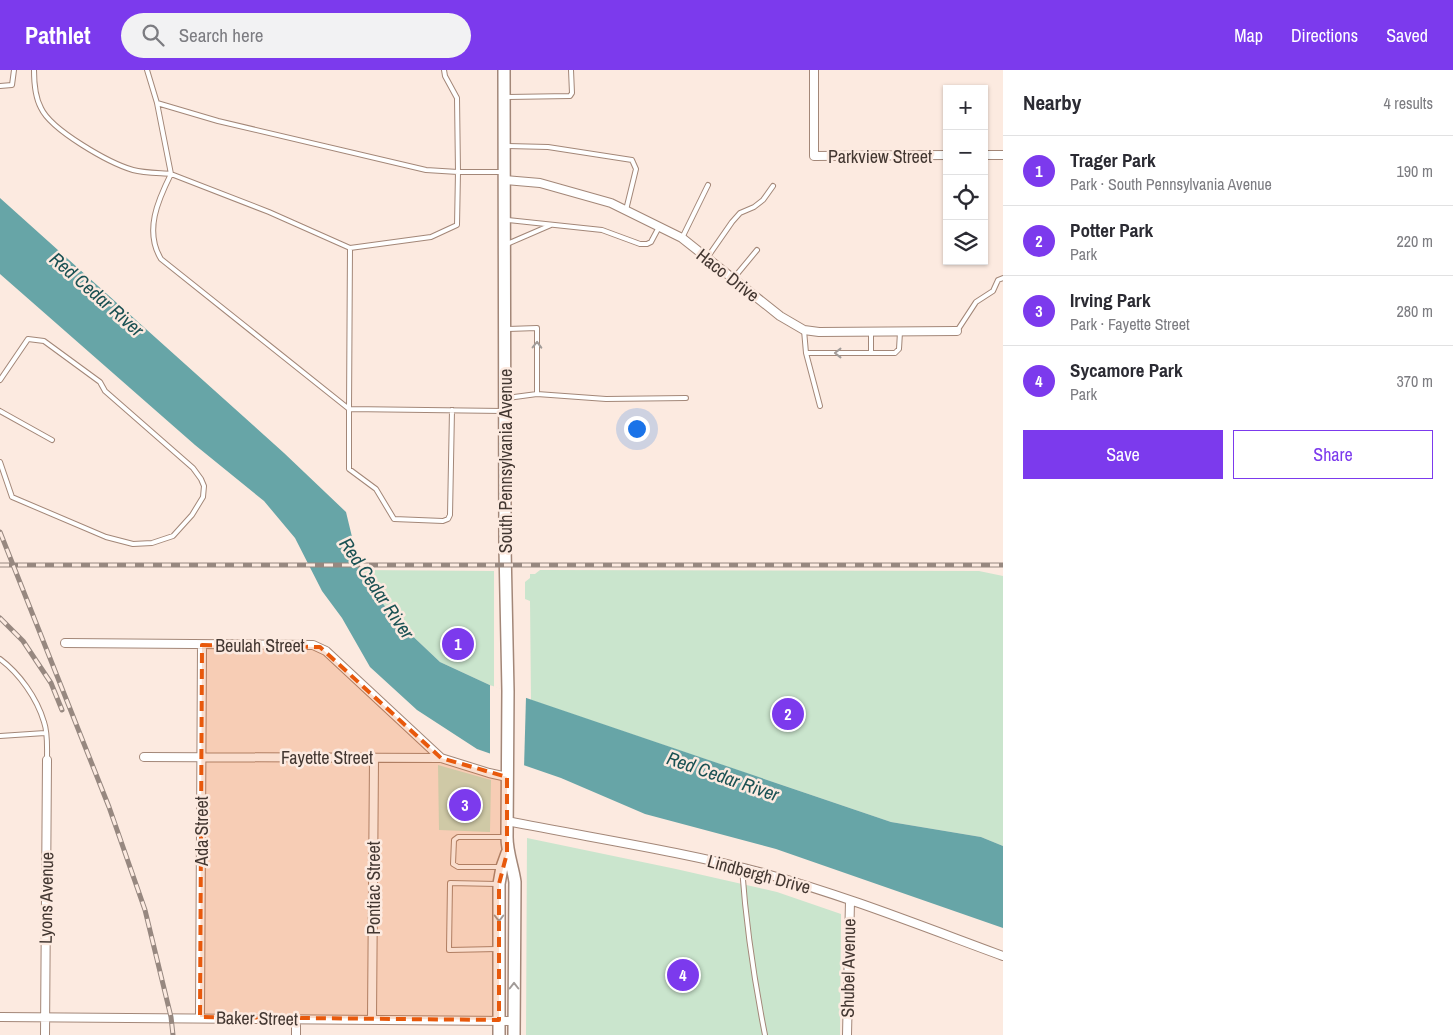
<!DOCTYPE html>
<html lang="en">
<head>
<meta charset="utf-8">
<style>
	body { margin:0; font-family:"Archivo Narrow",sans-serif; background:#f2f2f3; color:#2b2b33 }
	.controls { position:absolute; right:15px; top:15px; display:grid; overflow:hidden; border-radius:0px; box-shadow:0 1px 4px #0004 }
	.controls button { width:45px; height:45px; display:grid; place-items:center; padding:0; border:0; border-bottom:1px solid #e1e1e2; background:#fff; color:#2b2b33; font:25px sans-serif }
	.you { position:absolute; left:636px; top:358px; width:18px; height:18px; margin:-12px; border:4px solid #fff; border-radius:50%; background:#1a73e8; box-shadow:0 0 0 8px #1a73e833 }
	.badge { display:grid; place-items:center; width:32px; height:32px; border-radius:50%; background:#7c3aed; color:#fff; font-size:16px; font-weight:700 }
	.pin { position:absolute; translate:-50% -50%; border:2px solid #fff; box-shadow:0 1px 5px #0006 }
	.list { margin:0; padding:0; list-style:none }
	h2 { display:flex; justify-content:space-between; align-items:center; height:65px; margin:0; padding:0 20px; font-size:21px }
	h2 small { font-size:16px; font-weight:400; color:#7c7c81 }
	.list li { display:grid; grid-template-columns:32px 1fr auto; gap:15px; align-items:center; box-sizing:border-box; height:70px; padding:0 20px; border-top:1px solid #e1e1e2 }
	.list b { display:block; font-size:19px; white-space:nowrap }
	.list p { margin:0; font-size:16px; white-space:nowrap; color:#7c7c81 }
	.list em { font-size:16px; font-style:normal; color:#7c7c81 }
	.actions { display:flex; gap:10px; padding:15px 20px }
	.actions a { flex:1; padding:11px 0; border:1px solid #7c3aed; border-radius:0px; text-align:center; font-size:18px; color:#7c3aed }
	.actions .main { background:#7c3aed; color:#fff }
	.icon { flex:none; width:28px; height:28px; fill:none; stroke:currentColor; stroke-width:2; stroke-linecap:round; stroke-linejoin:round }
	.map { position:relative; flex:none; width:1003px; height:965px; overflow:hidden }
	header { display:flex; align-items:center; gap:30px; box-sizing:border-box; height:70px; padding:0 25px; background:#7c3aed; color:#fff }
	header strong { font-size:24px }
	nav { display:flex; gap:28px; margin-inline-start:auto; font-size:18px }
	.search { width:350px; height:45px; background:#f2f2f3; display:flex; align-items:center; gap:12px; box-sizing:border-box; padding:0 18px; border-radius:28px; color:#7c7c81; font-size:19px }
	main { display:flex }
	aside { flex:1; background:#fff }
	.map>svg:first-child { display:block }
</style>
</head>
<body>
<header>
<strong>Pathlet</strong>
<div class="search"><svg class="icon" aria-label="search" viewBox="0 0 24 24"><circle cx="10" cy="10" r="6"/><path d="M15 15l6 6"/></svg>Search here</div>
<nav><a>Map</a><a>Directions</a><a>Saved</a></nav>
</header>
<main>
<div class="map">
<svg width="1003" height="965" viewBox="0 0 1003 965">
	<rect width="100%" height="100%" fill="#fceae0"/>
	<path fill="#cae5cd" d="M360 500 494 501V617L440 592 403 557 384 535Z
		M540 500 979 501 1003 506V776L981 767 891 752 531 630 530 531 525 529V512L530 508V504H535Z
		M438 695 491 710 490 762 439 760Z
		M527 768 676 799 777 822 841 844 840 965H526Z"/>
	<path fill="#67a5a7" d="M0 128 284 383 346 442 360 500 384 535 403 557 440 592 494 617 891 752 981 767 1003 776V858L776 779 645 744 561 708 477 679 417 640 370 597 342 548 322 521 295 468 264 431 195 375 0 204Z"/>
	<path fill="#fceae0" d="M490 615 526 627 524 698 490 686Z"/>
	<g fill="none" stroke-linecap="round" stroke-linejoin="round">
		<g stroke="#a38778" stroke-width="6">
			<path id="service" d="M34 0C34 12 35 27 41 38 51 60 109 93 133 100 144 103 159 103 171 104 158 130 144 161 161 189L349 339V399L376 419 394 449 443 451 448 449 450 445 452 340
				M147 0 157 33 171 104 269 142 350 178
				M444 0 445 6 457 28 458 102H502
				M0 16 12 15 14 0
				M506 27 570 26 572 23 571 0
				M157 33 218 51 426 100 458 102 457 155 431 167 350 178 349 339 503 341
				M507 76 548 77 632 90 636 99 626 140
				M507 150 602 160 640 174H647L651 172 659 157
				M682 168 708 115
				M507 174 551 155
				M707 188 732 152 740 143 754 137 763 130 773 116
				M733 209 757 180
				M507 259 537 258V324
				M804 260 806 283 820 336
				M957 261 976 232 993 221 998 210 1003 208
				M871 262V283
				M806 283H895L899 279 900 262
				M0 310 28 269 44 271 100 312 105 321 193 398 201 409 204 416 203 427 192 445 173 466 152 473 133 474 106 467 12 427 0 392
				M507 328 537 324 606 329 686 328
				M0 341 52 370
				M0 589C19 603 37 628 44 652 48 663 47 678 47 690
				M0 666 45 663
				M500 797H458L453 794 454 770 458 767H505
				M742 798C746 855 754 909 765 965
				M497 814 450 813 449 880 497 879"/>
		</g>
		<g stroke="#a38778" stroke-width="10">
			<path id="minor" d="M814 0V86L947 85
				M984 85H1003
				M504 110 540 113 611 133 682 168 780 246 804 260 819 262 957 261
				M65 573 313 575 326 581 441 688
				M144 687 441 688 489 703 507 707
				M507 751C592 768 679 781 763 803 844 825 924 857 1003 886
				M0 947 514 951
				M200 947 202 575
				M372 948 374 688
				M45 965 47 690
				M296 965V948
				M847 965 850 831"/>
		</g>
		<g stroke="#a38778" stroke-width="14">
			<path id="secondary" d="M504 0 505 478 508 621 507 767C507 783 513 797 515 812L514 965
				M499 965V814L502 797 507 783"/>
		</g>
		<use href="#service" stroke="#fff" stroke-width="4"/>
		<use href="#minor" stroke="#fff" stroke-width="8"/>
		<use href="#secondary" stroke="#fff" stroke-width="11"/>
		<g stroke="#978880" stroke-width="5">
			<path id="rail" d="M0 462 109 737 145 840 171 947 173 965
				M0 495H1003
				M0 548 23 571 51 613 62 640"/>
		</g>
		<use href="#rail" stroke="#fceae0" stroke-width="3" stroke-dasharray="9" stroke-linecap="butt"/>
	</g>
	<defs><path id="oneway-chevron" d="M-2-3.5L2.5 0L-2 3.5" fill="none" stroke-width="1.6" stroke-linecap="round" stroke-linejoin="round" transform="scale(1.25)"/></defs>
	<g stroke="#a19b98">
		<use href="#oneway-chevron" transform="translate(537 275) rotate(-89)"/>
		<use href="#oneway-chevron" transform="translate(838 283) rotate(-180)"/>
		<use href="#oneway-chevron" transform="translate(499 848) rotate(90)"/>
		<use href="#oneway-chevron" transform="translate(514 916) rotate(-90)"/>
	</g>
	<path fill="#e8590c" fill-opacity="0.2" stroke="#e8590c" stroke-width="4" stroke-dasharray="10 6" stroke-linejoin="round" d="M202 575 320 577 441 688 507 707V783L499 814V950L200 947Z"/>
	<g text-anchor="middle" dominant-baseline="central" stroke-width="5" stroke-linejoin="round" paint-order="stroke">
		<g font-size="18" fill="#433731" stroke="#fceae0">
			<text x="880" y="86">Parkview Street</text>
			<text transform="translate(728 205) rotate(38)">Haco Drive</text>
			<text transform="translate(505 391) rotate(-90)">South Pennsylvania Avenue</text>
			<text x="260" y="575">Beulah Street</text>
			<text x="327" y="687">Fayette Street</text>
			<text transform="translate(201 761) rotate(-90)">Ada Street</text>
			<text transform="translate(759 804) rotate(15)">Lindbergh Drive</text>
			<text transform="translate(373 818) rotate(-90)">Pontiac Street</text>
			<text transform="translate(46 828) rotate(-89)">Lyons Avenue</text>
			<text transform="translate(848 898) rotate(-89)">Shubel Avenue</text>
			<text transform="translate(257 948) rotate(1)">Baker Street</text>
		</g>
		<g font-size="19" font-style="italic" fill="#1a5153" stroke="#fceae0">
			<text transform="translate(97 224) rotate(41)">Red Cedar River</text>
			<text transform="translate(377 518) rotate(56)">Red Cedar River</text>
			<text transform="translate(723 706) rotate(19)">Red Cedar River</text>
		</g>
	</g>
</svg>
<div class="controls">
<button>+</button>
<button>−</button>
<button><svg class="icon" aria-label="locate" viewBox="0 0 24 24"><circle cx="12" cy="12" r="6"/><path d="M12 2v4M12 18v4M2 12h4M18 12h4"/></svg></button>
<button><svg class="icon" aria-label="layers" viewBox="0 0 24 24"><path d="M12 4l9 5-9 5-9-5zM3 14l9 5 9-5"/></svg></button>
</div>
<div class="you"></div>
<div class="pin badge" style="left:458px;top:574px">1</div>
<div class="pin badge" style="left:788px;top:644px">2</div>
<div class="pin badge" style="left:465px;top:735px">3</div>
<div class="pin badge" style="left:683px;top:905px">4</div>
</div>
<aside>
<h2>Nearby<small>4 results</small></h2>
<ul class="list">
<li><span class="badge">1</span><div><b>Trager Park</b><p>Park · South Pennsylvania Avenue</p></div><em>190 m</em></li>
<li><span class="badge">2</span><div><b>Potter Park</b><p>Park</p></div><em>220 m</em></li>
<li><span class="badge">3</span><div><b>Irving Park</b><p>Park · Fayette Street</p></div><em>280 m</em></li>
<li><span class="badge">4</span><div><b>Sycamore Park</b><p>Park</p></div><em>370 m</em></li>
</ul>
<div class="actions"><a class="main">Save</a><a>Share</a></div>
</aside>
</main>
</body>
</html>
